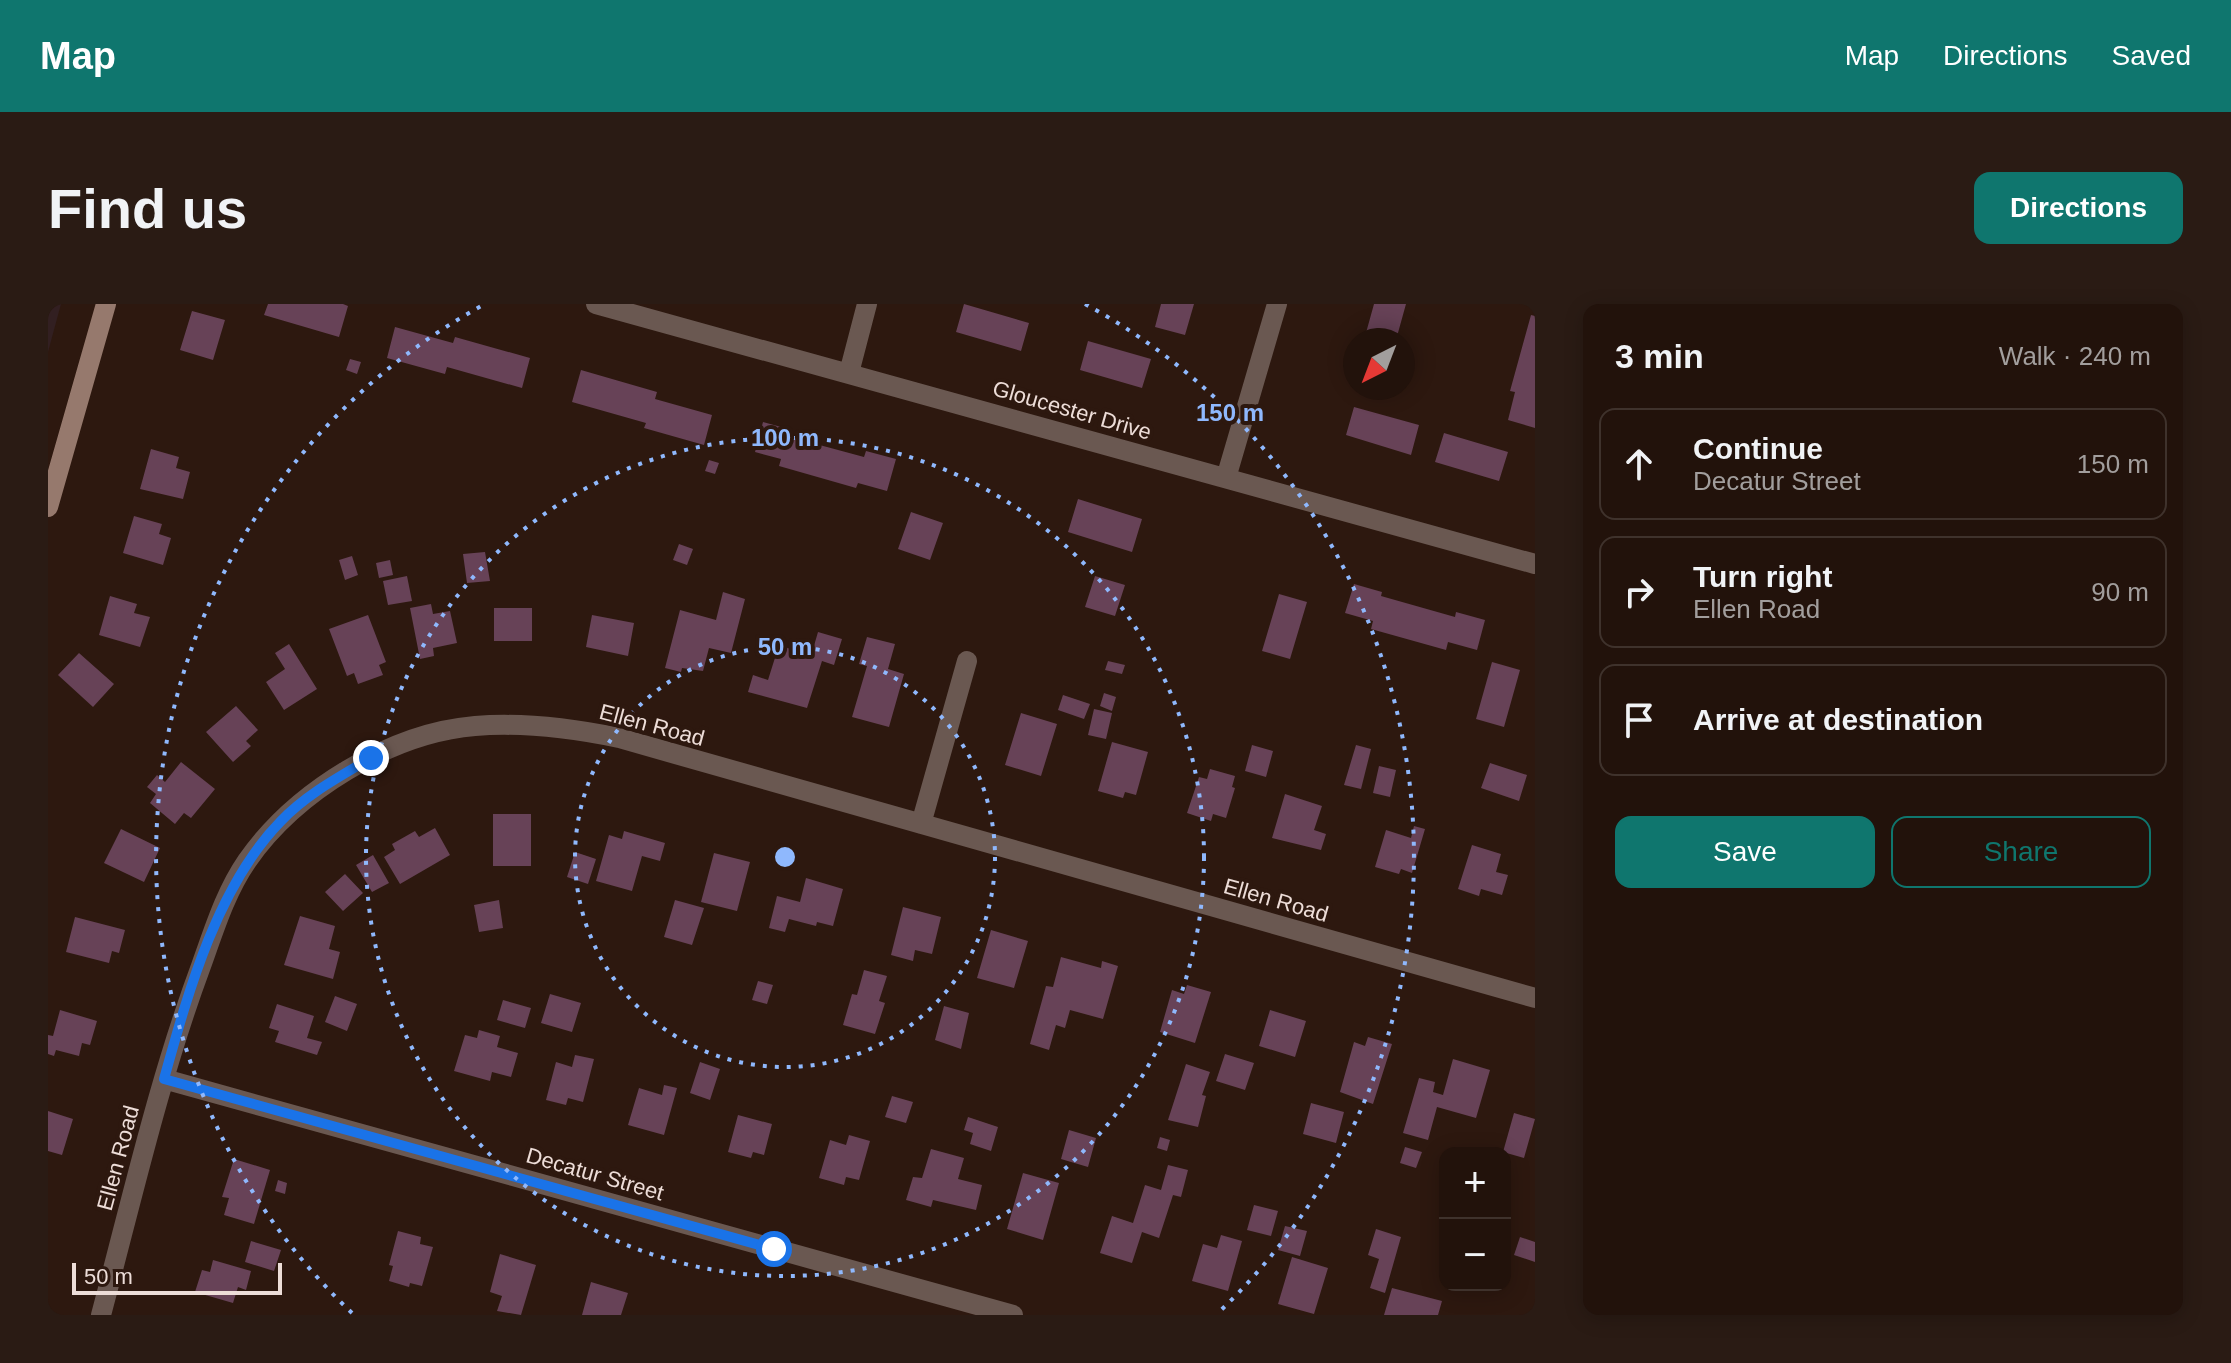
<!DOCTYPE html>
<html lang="en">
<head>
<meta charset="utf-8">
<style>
	body { margin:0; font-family:Arial,sans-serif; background:#2a1b14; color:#f1f3f6 }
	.controls { position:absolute; right:24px; bottom:24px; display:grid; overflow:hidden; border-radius:16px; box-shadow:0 4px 20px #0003 }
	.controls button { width:72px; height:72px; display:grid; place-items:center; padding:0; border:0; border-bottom:2px solid #3f322c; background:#22120b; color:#f1f3f6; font:40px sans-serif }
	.compass { position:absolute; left:1295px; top:24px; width:72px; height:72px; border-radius:50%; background:#22120b; box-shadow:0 4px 20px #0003; rotate:222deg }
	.scale { position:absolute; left:24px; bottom:20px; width:210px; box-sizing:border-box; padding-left:8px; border:4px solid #edddd8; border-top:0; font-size:22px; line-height:28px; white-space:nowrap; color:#edddd8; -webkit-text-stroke:6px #2d180f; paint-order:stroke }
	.stop { position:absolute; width:24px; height:24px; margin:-18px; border:6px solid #1a73e8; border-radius:50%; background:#fff }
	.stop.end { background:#1a73e8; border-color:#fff; box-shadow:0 2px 8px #0008 }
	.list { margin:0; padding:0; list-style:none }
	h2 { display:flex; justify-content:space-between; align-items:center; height:104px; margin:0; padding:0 32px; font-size:34px }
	h2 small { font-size:26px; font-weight:400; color:#a29e9d }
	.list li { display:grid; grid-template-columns:52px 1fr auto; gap:24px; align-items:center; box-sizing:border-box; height:112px; margin:0 16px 16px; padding:0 16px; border:2px solid #3f322c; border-radius:16px }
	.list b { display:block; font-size:30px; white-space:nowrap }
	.list p { margin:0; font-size:26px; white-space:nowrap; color:#a29e9d }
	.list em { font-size:26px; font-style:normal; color:#a29e9d }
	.actions { display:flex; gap:16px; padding:24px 32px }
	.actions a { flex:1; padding:18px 0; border:2px solid #0f766e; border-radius:16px; text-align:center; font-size:28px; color:#0f766e }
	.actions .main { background:#0f766e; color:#fff }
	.icon { flex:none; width:44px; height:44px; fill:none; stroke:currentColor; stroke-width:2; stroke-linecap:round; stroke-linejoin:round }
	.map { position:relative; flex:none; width:1487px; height:1011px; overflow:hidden; border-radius:16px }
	header { display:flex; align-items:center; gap:48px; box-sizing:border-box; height:112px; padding:0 40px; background:#0f766e; color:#fff }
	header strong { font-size:38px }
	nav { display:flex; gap:44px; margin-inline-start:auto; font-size:28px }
	.intro { display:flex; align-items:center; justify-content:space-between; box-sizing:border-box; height:192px; padding:0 48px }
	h1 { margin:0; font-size:56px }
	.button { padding:20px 36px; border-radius:16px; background:#0f766e; color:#fff; font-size:28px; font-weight:700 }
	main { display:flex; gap:48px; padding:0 48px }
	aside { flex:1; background:#22120b; border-radius:16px; box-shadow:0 4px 20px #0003 }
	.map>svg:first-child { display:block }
</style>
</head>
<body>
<header>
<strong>Map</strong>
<nav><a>Map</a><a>Directions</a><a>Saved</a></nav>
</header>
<div class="intro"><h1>Find us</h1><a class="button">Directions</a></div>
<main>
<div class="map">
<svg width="1487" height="1011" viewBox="0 0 1487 1011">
	<rect width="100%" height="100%" fill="#2d180f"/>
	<path fill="#321f21" d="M0 0H13L0 48Z"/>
	<path fill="#674257" d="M220 0H295L300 2 291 33 216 11Z
		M916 0 981 19 973 47 908 28Z
		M1113 0H1146L1137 31 1107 23Z
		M1326 0H1358L1348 36H1316Z
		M144 7 177 16 165 56 132 46Z
		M1483 11 1487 12V124L1460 116 1467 88 1462 87Z
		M347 23 405 39 407 33 482 54 474 84 399 63 397 70 339 54Z
		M1040 37 1103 55 1094 84 1032 66Z
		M1307 47V74L1299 72Z
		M302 55 313 58 309 70 298 66Z
		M533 66 609 88 607 95 664 111 656 141 596 124 598 119 524 98Z
		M1306 103 1371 121 1363 151 1298 131Z
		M715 118 744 126 742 133 816 153 818 147 848 155 839 187 810 179 808 184 731 162 733 155 707 148Z
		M1396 129 1460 148 1451 177 1387 158Z
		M103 145 131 153 128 164 142 168 135 195 92 185Z
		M661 156 671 159 667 170 657 167Z
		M1030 195 1094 215 1084 248 1020 228Z
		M863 208 895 219 882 256 850 245Z
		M86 212 114 220 111 230 123 234 115 261 75 249Z
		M631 240 645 245 639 261 625 256Z
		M437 248 442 277 419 279 415 250Z
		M304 252 310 271 297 276 291 256Z
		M342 256 345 271 331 274 328 259Z
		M359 272 364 297 340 301 335 277Z
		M1047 272 1077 281 1067 312 1037 303Z
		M1306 280 1334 288 1333 292 1407 313 1408 308 1437 316 1429 346 1400 338 1398 346 1323 325 1325 317 1297 309Z
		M675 288 697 295 683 349 661 344 655 367 634 364 633 368 617 364 632 306 668 316Z
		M1231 290 1259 298 1242 355 1214 347Z
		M62 292 89 300 86 309 102 313 92 343 51 331Z
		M383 300 385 310 402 307 409 339 385 344 386 352 372 355 362 304Z
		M446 304H484V337H446Z
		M320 311 338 358 331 361 335 371 310 380 306 369 299 372 281 325Z
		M544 311 586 319 580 352 538 343Z
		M770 328 794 335 786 361 774 357 759 404 700 388 705 371 720 376 731 341 763 352Z
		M819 333 847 340 840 365 856 370 841 423 804 413 819 362 811 360Z
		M241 340 269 385 236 406 218 378 237 365 227 349Z
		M31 349 66 380 45 403 10 371Z
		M1060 357 1077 361 1074 370 1057 366Z
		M1444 358 1472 366 1456 423 1428 415Z
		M1056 389 1068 393 1064 407 1052 402Z
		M1015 391 1042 400 1036 415 1010 406Z
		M188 402 210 426 198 437 203 442 185 458 158 428Z
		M1046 405 1064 409 1058 435 1040 431Z
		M973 409 1009 420 993 472 957 461Z
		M1064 438 1100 448 1088 491 1077 488 1075 494 1050 487Z
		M1204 441 1225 447 1218 473 1197 467Z
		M1308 441 1323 445 1313 485 1296 481Z
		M133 458 167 485 143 514 136 509 127 520 102 499 108 490 99 483 109 471 117 478Z
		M1442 459 1479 471 1471 497 1433 484Z
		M1331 462 1348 466 1342 493 1325 489Z
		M1162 465 1187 472 1184 483 1187 484 1178 514 1165 510 1163 517 1139 509 1151 473 1159 475Z
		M1237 490 1274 502 1266 526 1278 530 1273 546 1224 534Z
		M445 510H483V562H445Z
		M1366 522 1377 525 1364 569 1353 565 1351 570 1327 563 1338 526 1363 534Z
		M387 524 402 551 352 580 336 553 347 546 344 540 367 527 371 533Z
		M73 525 112 544 96 578 56 559Z
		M576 527 617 539 612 557 594 552 584 587 548 577 561 531 574 535Z
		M1424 541 1453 550 1448 568 1460 571 1454 591 1433 585 1431 592 1410 585Z
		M527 548 548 555 540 580 519 573Z
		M666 549 702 558 689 607 653 598Z
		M325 551 341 579 324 588 308 561Z
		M297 570 315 589 295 607 277 588Z
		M758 574 795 585 785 622 769 618 768 622 741 615 737 628 721 624 729 592 752 598Z
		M451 596 455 624 431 628 426 601Z
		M627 596 656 604 644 641 616 633Z
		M855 603 893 613 884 650 867 646 865 657 843 651Z
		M252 612 287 622 281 645 292 648 285 675 236 661Z
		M27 613 77 626 71 649 64 647 61 659 18 648Z
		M943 626 980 637 966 684 929 674Z
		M1013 653 1053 664 1054 657 1070 662 1055 715 1022 706 1017 724 1008 721 1001 746 982 740 998 682 1005 683Z
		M816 666 839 672 831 697 837 699 827 730 795 721 804 690 809 691Z
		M710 677 725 681 719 700 704 696Z
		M1139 681 1163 688 1147 739 1112 728 1124 686 1136 690Z
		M502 690 533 699 524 728 493 719Z
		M287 692 309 700 299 727 277 718Z
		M455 696 483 704 477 724 449 716Z
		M229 700 266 712 259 734 274 738 269 751 227 738 231 727 221 724Z
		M896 702 921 709 913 745 887 736Z
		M12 706 49 717 42 741 34 739 31 752 8 746 6 752 0 750V731L5 732Z
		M1222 706 1258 717 1247 753 1211 742Z
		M431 726 452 732 449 743 470 749 463 773 444 768 442 777 406 767 417 731 429 734Z
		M1320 733 1344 740 1325 800 1292 788 1306 738 1317 742Z
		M1177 750 1206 759 1197 786 1168 777Z
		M527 751 546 755 535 798 520 794 518 801 498 796 508 758 524 763Z
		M1405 755 1442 766 1428 814 1389 803 1380 836 1355 829 1371 774 1387 778 1385 788 1395 791Z
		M652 758 672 765 662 796 642 789Z
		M1138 760 1162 768 1154 791 1158 792 1150 823 1120 816Z
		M616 781 629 784 616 831 580 821 591 784 614 791Z
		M844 792 865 798 858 819 837 813Z
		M1263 799 1296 808 1288 839 1255 830Z
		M0 807 25 815 14 851 0 847Z
		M1466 809 1487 815 1476 854 1455 848Z
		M690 811 724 820 716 851 705 848 703 854 680 848Z
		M920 813 950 823 943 847 922 840 925 829 916 826Z
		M1021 826 1048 834 1040 863 1013 855Z
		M801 831 822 837 811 876 798 873 796 881 771 874 782 836 798 841Z
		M1112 833 1122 836 1119 847 1109 844Z
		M1357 843 1374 848 1368 864 1352 859Z
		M883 845 916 854 910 875 934 881 928 906 885 896 883 903 858 896 865 873 874 874Z
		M186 855 222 866 206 920 176 911 181 894 174 893Z
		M1120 861 1140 866 1133 893 1125 891 1111 934 1094 928 1084 959 1052 949 1064 912 1085 919 1097 881 1113 886Z
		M975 869 1011 879 995 936 959 925Z
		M230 876 239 879 237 890 227 887Z
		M1206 901 1230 907 1223 932 1199 926Z
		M1237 922 1259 927 1252 952 1230 946Z
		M1328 925 1353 933 1337 989 1322 984 1331 955 1320 951Z
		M350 927 373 933 372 940 385 943 374 982 362 979 361 983 341 977 345 962 341 961Z
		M1173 931 1194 937 1180 987 1144 977 1155 940 1169 944Z
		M1472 933 1487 938V958L1466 951Z
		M203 937 233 946 226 967 197 958Z
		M452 950 488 961 473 1011 449 1007 454 992 442 988Z
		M1244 953 1280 964 1266 1010 1230 1000Z
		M165 956 203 967 198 986 190 983 185 999 147 988 154 966 162 968Z
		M543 978 580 989 573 1011H534Z
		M1344 984 1394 997 1390 1011H1336Z"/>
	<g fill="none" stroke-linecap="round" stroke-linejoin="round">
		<path stroke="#6a5851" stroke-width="20" d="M548 0 1487 260
			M801 69 819 0
			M1178 174 1229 0
			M873 520 919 357
			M116 775 965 1011
			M53 1011C84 895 111 775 153 662 166 626 177 589 199 557 247 488 342 429 427 422 476 418 523 424 571 434L1487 694"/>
		<path stroke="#96796d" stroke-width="20" d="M0 203 58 0"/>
	</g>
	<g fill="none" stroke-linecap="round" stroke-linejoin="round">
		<path stroke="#1a73e8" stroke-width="10" d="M323 454C291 473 259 490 233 517 169 582 140 689 116 775L726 945"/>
	</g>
	<g fill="none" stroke="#8fb8fd" stroke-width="4" stroke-dasharray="4 8">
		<circle cx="737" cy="553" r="210"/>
		<circle cx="737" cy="553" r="419"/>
		<path d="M304 1009A629 629 0 0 1 437 0M1037 0A629 629 0 0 1 1170 1009"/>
	</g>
	<g text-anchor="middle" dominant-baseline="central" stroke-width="8" stroke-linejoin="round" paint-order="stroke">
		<g font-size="22" fill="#edddd8" stroke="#2d180f">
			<text transform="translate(1024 106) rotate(16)">Gloucester Drive</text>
			<text transform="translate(604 421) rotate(15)">Ellen Road</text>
			<text transform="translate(1228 596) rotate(16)">Ellen Road</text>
			<text transform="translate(70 854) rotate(-75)">Ellen Road</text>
			<text transform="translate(547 870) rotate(16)">Decatur Street</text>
		</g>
	</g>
	<circle cx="737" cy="553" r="12" fill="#8fb8fd" stroke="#2d180f" stroke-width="4"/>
	<g font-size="24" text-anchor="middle" font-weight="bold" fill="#8fb8fd" stroke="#2d180f" stroke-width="8" stroke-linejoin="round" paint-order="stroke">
		<text x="1182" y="117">150 m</text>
		<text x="737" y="142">100 m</text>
		<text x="737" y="351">50 m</text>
	</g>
</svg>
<div class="controls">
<button>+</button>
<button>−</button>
</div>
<svg class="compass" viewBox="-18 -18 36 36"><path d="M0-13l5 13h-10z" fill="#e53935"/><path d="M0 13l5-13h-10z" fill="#a29e9d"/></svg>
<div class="scale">50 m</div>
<div class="stop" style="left:726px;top:945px"></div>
<div class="stop end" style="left:323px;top:454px"></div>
</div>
<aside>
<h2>3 min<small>Walk · 240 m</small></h2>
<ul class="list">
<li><svg class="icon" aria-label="ahead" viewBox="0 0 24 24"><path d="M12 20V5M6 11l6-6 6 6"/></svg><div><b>Continue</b><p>Decatur Street</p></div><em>150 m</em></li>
<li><svg class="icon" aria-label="right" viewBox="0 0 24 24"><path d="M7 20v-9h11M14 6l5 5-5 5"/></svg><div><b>Turn right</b><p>Ellen Road</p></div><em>90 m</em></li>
<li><svg class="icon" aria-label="arrive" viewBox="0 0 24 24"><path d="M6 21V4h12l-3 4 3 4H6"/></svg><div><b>Arrive at destination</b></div></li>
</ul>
<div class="actions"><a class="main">Save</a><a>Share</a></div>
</aside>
</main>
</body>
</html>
